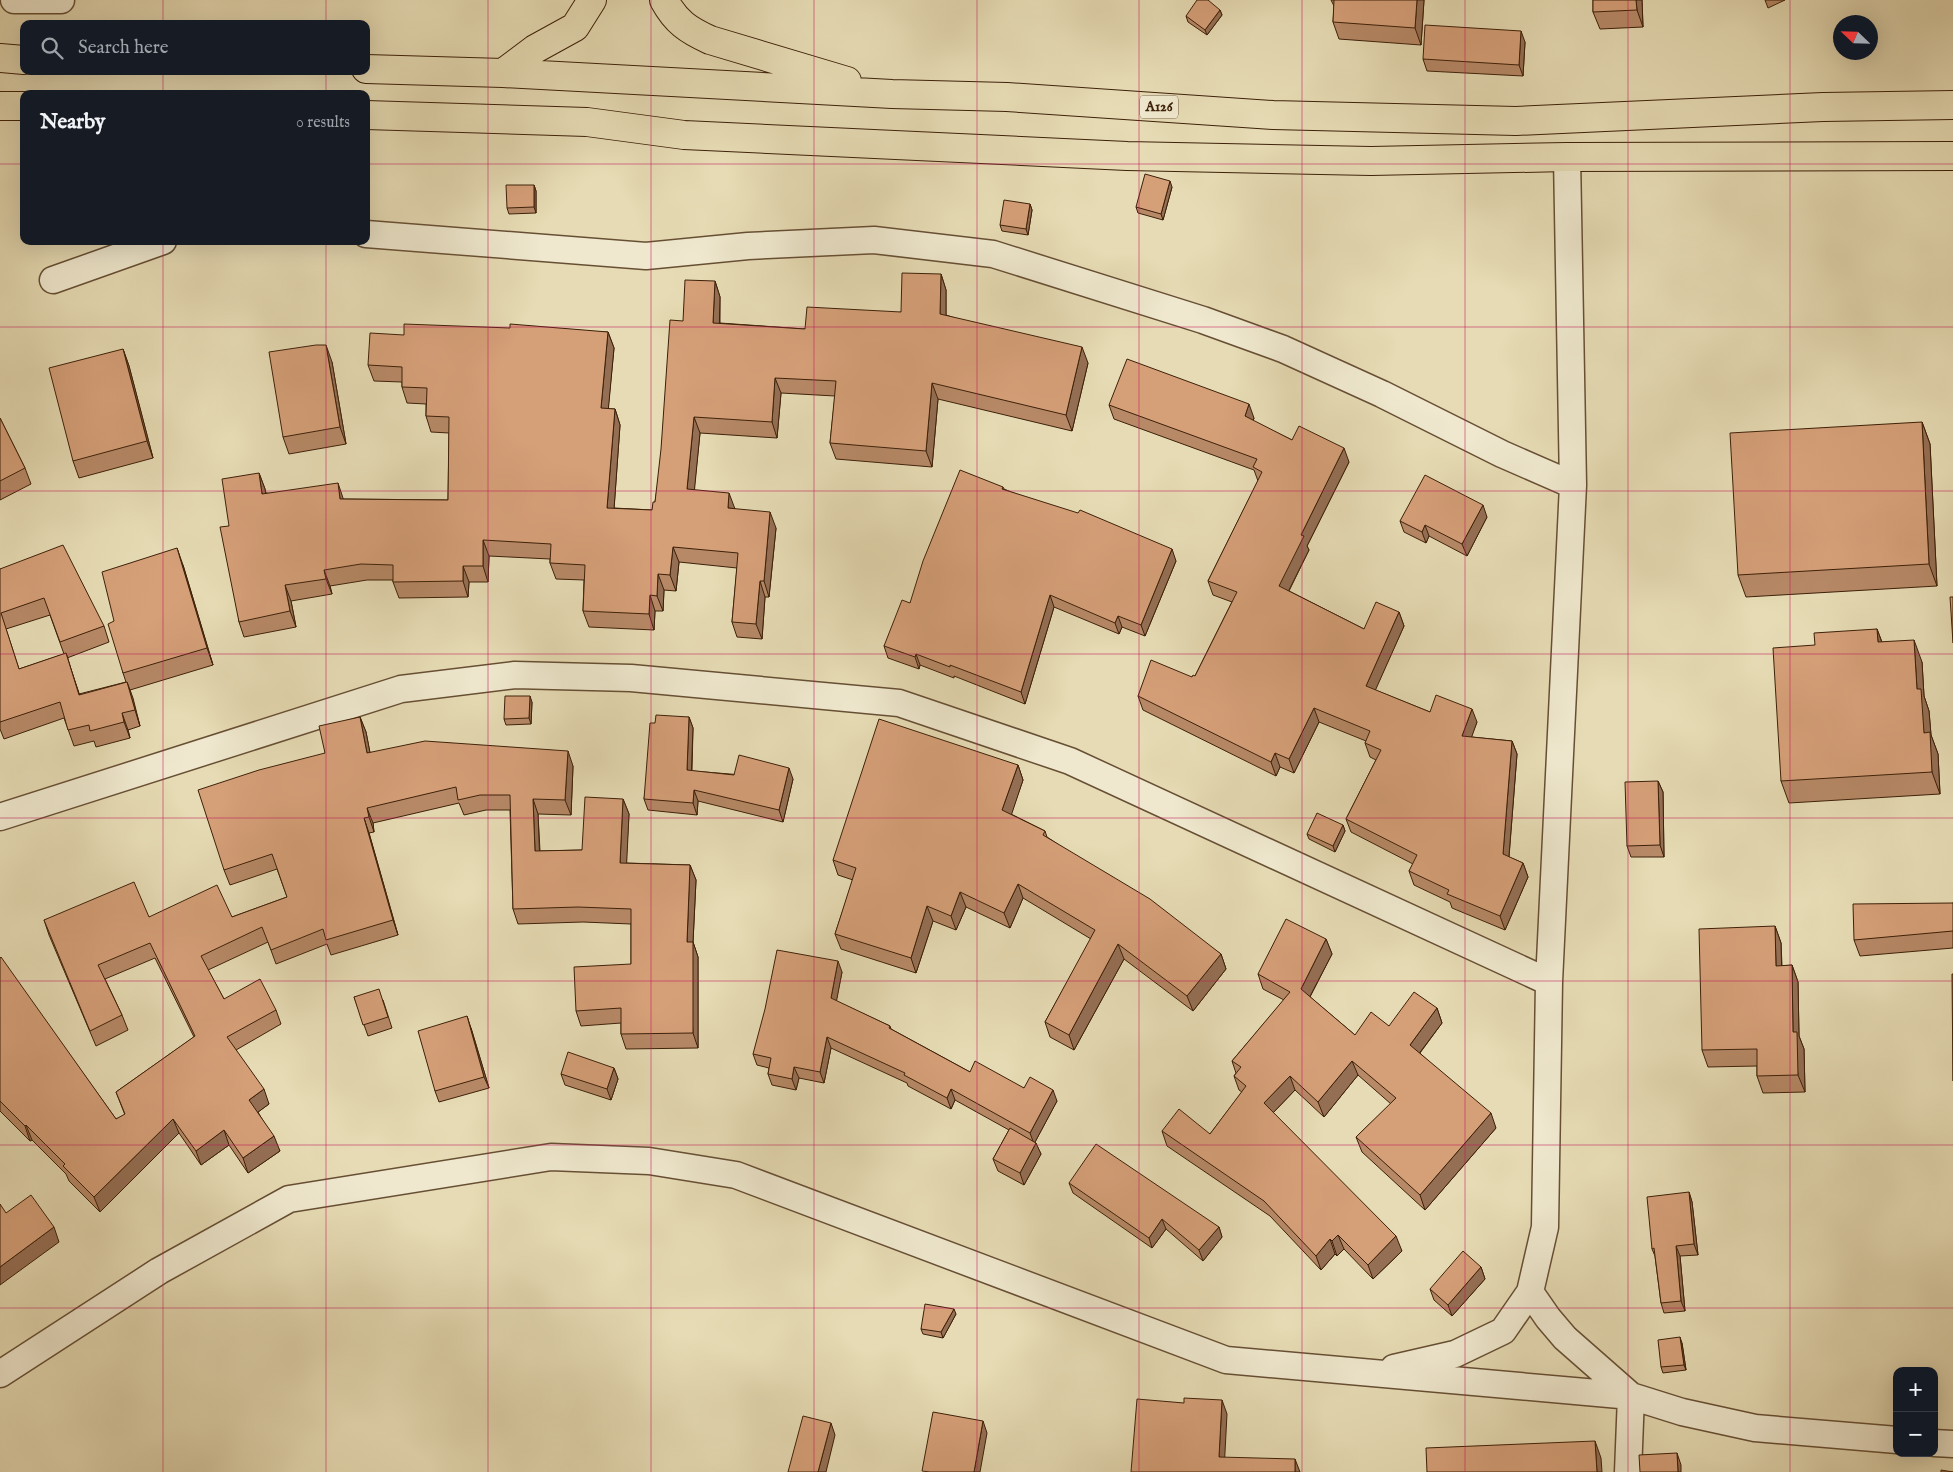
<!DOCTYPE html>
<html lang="en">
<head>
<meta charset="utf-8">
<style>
	body { margin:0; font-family:"IM FELL English",serif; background:#20242c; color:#f1f3f6 }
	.controls { position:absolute; right:15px; bottom:15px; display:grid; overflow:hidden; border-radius:10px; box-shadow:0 5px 20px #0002 }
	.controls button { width:45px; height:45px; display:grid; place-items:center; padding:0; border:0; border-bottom:1px solid #363941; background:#171b24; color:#f1f3f6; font:25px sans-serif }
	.compass { position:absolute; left:1833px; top:15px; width:45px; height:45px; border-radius:50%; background:#171b24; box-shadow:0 5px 20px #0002; rotate:293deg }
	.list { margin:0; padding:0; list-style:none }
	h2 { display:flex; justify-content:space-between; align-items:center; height:65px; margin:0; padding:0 20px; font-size:21px }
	h2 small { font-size:16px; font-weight:400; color:#9ea1a6 }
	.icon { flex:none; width:28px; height:28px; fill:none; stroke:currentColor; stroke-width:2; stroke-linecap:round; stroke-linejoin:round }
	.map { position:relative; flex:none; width:1953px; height:1472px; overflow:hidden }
	.search { position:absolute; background:#171b24; box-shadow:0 5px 20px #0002; left:20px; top:20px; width:350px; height:55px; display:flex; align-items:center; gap:12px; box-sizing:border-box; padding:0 18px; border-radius:10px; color:#9ea1a6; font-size:19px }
	.panel { position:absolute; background:#171b24; box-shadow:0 5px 20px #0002; left:20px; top:90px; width:350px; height:155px; border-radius:10px }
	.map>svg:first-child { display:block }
</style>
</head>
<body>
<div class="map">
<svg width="1953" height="1472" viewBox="0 0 1953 1472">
	<rect width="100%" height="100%" fill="#e6dbb4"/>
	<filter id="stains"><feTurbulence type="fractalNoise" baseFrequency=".004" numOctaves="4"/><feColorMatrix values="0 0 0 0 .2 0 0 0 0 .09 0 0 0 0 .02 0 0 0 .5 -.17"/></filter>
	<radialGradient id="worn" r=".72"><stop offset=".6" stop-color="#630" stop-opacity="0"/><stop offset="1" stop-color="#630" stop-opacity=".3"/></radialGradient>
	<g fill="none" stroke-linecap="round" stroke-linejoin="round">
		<g stroke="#674f34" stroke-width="29">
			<path id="street" d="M14 0H61
				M366 234 646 256 748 246 874 240 993 254 1203 320 1283 349 1382 394 1502 454 1573 485
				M53 280 163 241
				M0 817 401 689 515 675 631 678 899 703 1070 761 1549 982
				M1530 1292 1548 1318 1565 1338 1631 1396 1628 1472
				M1394 1368 1455 1354 1503 1331 1530 1292 1545 1227 1549 982 1573 485 1567 157
				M0 1374 159 1271 289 1199 551 1157 649 1161 736 1175 1226 1360 1631 1396 1682 1412 1755 1428 1897 1440
				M1934 1443 1953 1444"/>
		</g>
		<g stroke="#3d2009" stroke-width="30">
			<path id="highway" d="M664 0C676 22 688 30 710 40L847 81
				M0 58 24 60
				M366 69 503 73 892 94 1007 97 1273 115 1516 121 1823 107 1953 105
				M503 73 535 49 575 27 592 0
				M0 106H24
				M366 115 587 122 684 135 1127 156 1371 161 1567 157 1953 156"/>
		</g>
		<use href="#street" stroke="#efe8ce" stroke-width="26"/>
		<use href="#highway" stroke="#e6dbb4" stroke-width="28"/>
	</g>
	<path fill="#b78967" stroke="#3d2009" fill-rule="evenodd" d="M1331 0H1424L1421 45 1339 39 1333 22 1334 6Z
		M1593 0H1642L1643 27 1600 29 1593 12Z
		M1765 0H1785L1768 8Z
		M1220 10 1222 15 1207 35 1188 22 1186 16Z
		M1525 42 1523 76 1427 71 1423 59Z
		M534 185 536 191V213L509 214 507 208Z
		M1172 187 1163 220 1138 213 1136 207Z
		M1030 204 1032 210 1028 235 1002 231 1000 225Z
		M941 274 946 290V315L1088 363 1072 431 938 399 932 467 836 459 830 443 835 396 781 393 777 438 700 433 694 490 776 528 769 597H765L762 639 737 637 732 622 737 568 679 562 676 591 664 590 663 611H655L654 630 589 627 583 611 584 580 556 579 550 563V559L489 556 488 582H469L468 597 399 598 393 582V580H367L330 586 332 594 291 601 296 627 244 637 239 622 229 526 259 473 265 489 266 493 343 499 448 500 449 433 431 432 426 416V404L407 403 402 387V382L374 381 368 365 404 335 608 332 614 348 608 409H615L620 425 614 508 652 510 655 502 683 321 715 281 720 297V323L805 329 901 312Z
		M123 349 129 366 153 458 79 478 73 461Z
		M332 362 346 444 289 454 283 437Z
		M1109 405 1254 418 1253 421 1292 440 1349 462 1307 546 1309 550 1289 591 1364 629 1399 612 1404 626 1375 690 1430 712 1477 722 1471 737 1512 741 1517 754 1509 857 1523 863 1528 877 1505 930 1452 908 1450 902 1414 885 1409 871 1413 864 1351 832 1346 819 1376 760 1370 757 1365 743 1366 741 1319 722 1294 773 1280 767 1276 776 1143 710 1138 696 1195 676 1232 602 1213 595 1208 581 1258 481 1254 470 1114 419Z
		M0 418 25 468 31 484 0 500Z
		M1922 422 1930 444 1937 586 1746 597 1738 575Z
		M1003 487 1004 489 1176 561 1145 636 1122 627 1119 634 1054 607 1025 704 954 676V678L920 665 919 669 888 658 884 646 910 603Z
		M1487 517 1467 556 1429 536 1426 543 1404 532 1400 521Z
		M183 565 213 665 130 690 140 726 128 730 130 738 96 747 94 741 74 746 64 718 4 739 0 729V569L104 626 109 642 67 658 79 694 126 682 123 673 114 621ZM50 615 64 654 19 669 6 629Z
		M1877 629 1882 642 1922 662 1924 696 1929 711 1931 735 1938 754 1940 794 1789 803 1781 781 1815 645Z
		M532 702 531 724 506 725 504 719Z
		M360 717 366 732 370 753 573 766 571 815 538 814 540 851 582 850 623 799 629 814 626 863 690 865 696 880 693 942 698 957V1048L626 1049 621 1034V1023L581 1026 576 1011 631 964V924L583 922 518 924 513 909 510 810H486L464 815 459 803 373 823 374 832 369 833 398 935 331 955 327 944 276 964 268 942 208 970 224 999 276 1010 281 1024 236 1050 269 1104 258 1112 280 1151 248 1173 229 1145 201 1165 179 1133 100 1212 69 1181 66 1174 32 1140 30 1141 0 1111V958L116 1119 125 1115 116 1092 194 1037 155 958 105 979 122 1015 128 1030 96 1046 49 935 44 920 149 917H232L287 897 277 869 230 885 224 870 325 753Z
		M689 717 693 728 692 771 793 779 783 822 698 801 697 815 648 810 644 799 655 723Z
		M1018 765 1023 780 1011 814 1045 831 1047 837 1221 954 1226 969 1193 1011 1124 959 1074 1050 1050 1037 1045 1022 1091 939 1023 898 1010 928 966 907 956 930 933 921 916 973 841 949 835 934 853 880 838 875 833 860Z
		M1658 781 1663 792 1664 857H1631L1627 846Z
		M1343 825 1345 831 1335 852 1309 839 1307 834Z
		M1953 903V948L1860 956 1854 940Z
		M1775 926 1781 943 1782 966 1792 965 1798 982 1799 1036 1804 1049 1805 1092 1763 1093 1757 1076V1066L1708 1067 1702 1050Z
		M1326 939 1332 954 1310 997 1355 1035 1389 1026 1437 1008 1442 1023 1420 1053 1496 1128 1425 1210 1362 1152 1356 1137 1391 1104 1358 1075 1324 1117 1295 1090 1273 1113 1402 1251 1373 1279 1344 1249 1337 1256 1335 1254 1321 1270 1270 1216 1167 1146 1162 1131 1210 1134 1242 1092 1239 1090 1234 1076 1236 1073 1232 1061 1284 1000 1263 989 1258 974Z
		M842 972 836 1001 890 1026 891 1029 970 1072 1024 1088 1057 1101 1035 1142 1041 1154 1024 1185 998 1171 993 1159 1009 1130 955 1100 951 1109 908 1086 907 1083 831 1048 824 1083 799 1078 796 1090 772 1085 768 1074 769 1068 757 1065 753 1054Z
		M354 997 383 1000 392 1028 368 1036Z
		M471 1028 489 1088 439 1102 435 1091Z
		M614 1068 618 1079 611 1100 565 1085 561 1074Z
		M1069 1183 1219 1227 1222 1237 1203 1261 1166 1229 1152 1248 1073 1193Z
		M1689 1192 1692 1202 1698 1255 1680 1256 1685 1311 1664 1313 1661 1303 1655 1256 1652 1249Z
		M1481 1267 1485 1279 1452 1316 1434 1300 1430 1289Z
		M956 1314 943 1338 923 1334 921 1329Z
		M1682 1343 1686 1370 1663 1373 1661 1367Z"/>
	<path fill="#956f54" stroke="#3d2009" d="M1417 0H1424L1421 45 1415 28Z
		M1636 0H1642L1643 27 1637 10Z
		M1220 10 1222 15 1207 35 1205 30Z
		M1521 31 1525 42 1523 76 1519 65Z
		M1170 181 1172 187 1163 220 1161 214Z
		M534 185 536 191V213L534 207Z
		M1030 204 1032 210 1028 235 1026 229Z
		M941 274 946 290V329L940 314Z
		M715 281 720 297 719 338 713 323Z
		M608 332 614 348 607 424 601 408Z
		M326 345 332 362 346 444 340 427Z
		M1082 347 1088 363 1072 431 1066 415Z
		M123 349 129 366 153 458 147 441Z
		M775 378 781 393 777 438 772 422Z
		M932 383 938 399 932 467 926 451Z
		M1249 404 1254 418 1250 430 1245 416Z
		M615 409 620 425 613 524 607 508Z
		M694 417 700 433 693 505 687 489Z
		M1922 422 1930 444 1937 586 1929 564Z
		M1344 448 1349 462 1307 546 1309 550 1284 600 1279 586 1301 535Z
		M259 473 265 489 268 509 262 494Z
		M338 483 343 498 346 515 340 499Z
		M729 493 735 509 728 508Z
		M1483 505 1487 517 1467 556 1462 544Z
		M770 512 776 528 769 597 764 581Z
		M1425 525 1429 536 1426 543 1422 532Z
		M483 540 489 556 488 582 483 566Z
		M673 547 679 562 676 591 670 575Z
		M177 548 183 565 213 665 207 648Z
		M1172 549 1176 561 1145 636 1141 625Z
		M463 566 469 582 468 597 463 581Z
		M324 570 330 586 332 594 326 579Z
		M658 574 664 590 663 611 657 596Z
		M760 581 765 597 762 639 756 624Z
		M285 585 291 601 296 627 290 611Z
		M650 595 655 611 654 630 649 614Z
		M1050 595 1054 607 1025 704 1021 692Z
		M1399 612 1404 626 1371 700 1366 686Z
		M1118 616 1122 627 1119 634 1115 623Z
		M1877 629 1885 651 1878 642Z
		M1914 640 1922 662 1924 696 1929 711 1931 735 1938 754 1940 794 1932 772 1924 733 1917 689Z
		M66 653 71 669 85 711 79 695Z
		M916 654 920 665 919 669 915 657Z
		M127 682 133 698 140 726 135 710Z
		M530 696 532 702 531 724 529 718Z
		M1314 708 1319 722 1294 773 1289 759Z
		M1472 709 1477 722 1467 750 1462 736Z
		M122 713 128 730 130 738 124 722Z
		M360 717 366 732 373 768 367 753Z
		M689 717 693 728 691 782 687 770Z
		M1512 741 1517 754 1508 868 1503 854Z
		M568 751 573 766 571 815 565 800Z
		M1275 753 1280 767 1276 776 1271 762Z
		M1018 765 1023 780 1008 825 1002 810Z
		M789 768 793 779 783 822 779 810Z
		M1658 781 1663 792 1664 857 1660 845Z
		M694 790 698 801 697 815 693 803Z
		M533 799 538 814 540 865 535 851Z
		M623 799 629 814 626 877 620 863Z
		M367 808 373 823 374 832 369 817Z
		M364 818 369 833 398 935 393 920Z
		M1343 825 1345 831 1335 852 1333 846Z
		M1523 863 1528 877 1505 930 1500 916Z
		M690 865 696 880 693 942 698 957V1048L693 1033 687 942Z
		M1018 884 1023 898 1010 928 1004 913Z
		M960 892 966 907 956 930 951 916Z
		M927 906 933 921 916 973 911 958Z
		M1775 926 1781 943 1782 983 1776 966Z
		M1326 939 1332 954 1306 1004 1301 989Z
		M1118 944 1124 959 1074 1050 1069 1035Z
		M1221 954 1226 969 1193 1011 1187 996Z
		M838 961 842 972 835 1009 831 998Z
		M1792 965 1798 982 1799 1036 1804 1049 1805 1092 1798 1075 1793 1032Z
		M1437 1008 1442 1023 1415 1059 1410 1045Z
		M467 1016 471 1028 489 1088 484 1077Z
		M827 1037 831 1048 824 1083 820 1072Z
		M1352 1061 1358 1075 1324 1117 1318 1102Z
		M794 1067 799 1078 796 1090 792 1079Z
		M614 1068 618 1079 611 1100 607 1089Z
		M1290 1076 1295 1090 1269 1117 1264 1103Z
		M264 1089 269 1104 254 1115 249 1100Z
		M951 1089 955 1100 951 1109 947 1098Z
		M1053 1090 1057 1101 1034 1144 1030 1133Z
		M1491 1113 1496 1128 1425 1210 1420 1195Z
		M173 1119 179 1133 100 1212 94 1197Z
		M26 1125 32 1140 30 1141 25 1126Z
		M224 1130 229 1145 201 1165 196 1151Z
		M274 1136 280 1151 248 1173 243 1158Z
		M1036 1143 1041 1154 1024 1185 1020 1173Z
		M1689 1192 1692 1202 1698 1255 1694 1244Z
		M1162 1219 1166 1229 1152 1248 1149 1238Z
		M54 1227 59 1242 0 1285V1267Z
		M1219 1227 1222 1237 1203 1261 1199 1250Z
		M1338 1235 1344 1249 1337 1256 1332 1241Z
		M1396 1236 1402 1251 1373 1279 1368 1265Z
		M1330 1239 1335 1254 1321 1270 1316 1256Z
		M1676 1246 1680 1256 1685 1311 1681 1301Z
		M1481 1267 1485 1279 1452 1316 1448 1305Z
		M954 1309 956 1314 943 1338 941 1332Z
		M1680 1337 1682 1343 1686 1370 1684 1365Z
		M1222 1400 1227 1414 1224 1471 1219 1457Z
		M983 1421 987 1433 980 1472H974Z
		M831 1423 835 1435 826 1472H818Z
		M1595 1441 1601 1458 1602 1472H1597Z
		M1677 1453 1681 1465V1472H1678Z
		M1295 1459 1300 1472H1295Z"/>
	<path fill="#d59f78" stroke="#3d2009" d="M1197 0H1208L1220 10 1205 30 1186 16Z
		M1334 0H1417L1415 28 1333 22Z
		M1593 0H1636L1637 10 1593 12Z
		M1425 25 1521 31 1519 65 1423 59Z
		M1145 174 1170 181 1161 214 1136 207Z
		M506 185H534V207L507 208Z
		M1004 200 1030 204 1026 229 1000 225Z
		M902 273 941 274 940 314 1082 347 1066 415 932 383 926 451 830 443 836 381 775 378 772 422 694 417 687 489 729 493 728 508 770 512 764 581H760L756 624 732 622 738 553 673 547 670 575 658 574 657 596 650 595 649 614 583 611 585 565 550 563 551 544 483 540V566H463V581L393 582V565L361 564 324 570 326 579 285 585 290 611 239 622 220 527 229 526 222 479 259 473 262 494 338 483 340 499 448 500 449 417 426 416 427 388 402 387V367L368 365 370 333 404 335V324L510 328V324L608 332 601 408 615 409 607 508 652 510 653 502H655L661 449 670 320 683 321 685 280 715 281 713 323 805 329 807 307 901 312Z
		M316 345H326L340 427 283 437 269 352Z
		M123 349 147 441 73 461 49 368Z
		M1127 359 1249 404 1245 416 1292 440 1299 426 1344 448 1301 535 1304 536 1279 586 1364 629 1376 602 1399 612 1366 686 1430 712 1436 695 1472 709 1462 736 1512 741 1503 854 1523 863 1500 916 1447 894 1449 890 1409 871 1417 855 1346 819 1381 750 1365 743 1370 731 1314 708 1289 759 1275 753 1271 762 1138 696 1151 660 1192 677 1193 675 1195 676 1237 592 1208 581 1262 472 1253 467 1257 459 1109 405Z
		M0 418 25 468 0 481Z
		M1922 422 1929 564 1738 575 1730 433Z
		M960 470 1003 487 1002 489 1078 513 1080 510 1172 549 1141 625 1118 616 1115 623 1050 595 1021 692 950 665V667L916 654 915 657 884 646 902 600 910 603 923 561Z
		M1425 475 1483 505 1462 544 1425 525 1422 532 1400 521Z
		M63 545 104 626 60 642 44 598 1 613 19 669 66 653 79 695 127 682 135 710 122 713 124 722 90 731 89 725 68 730 60 702 0 722V569Z
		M177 548 207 648 123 673 108 624 114 621 102 572Z
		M1950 597H1953V643Z
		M1877 629 1878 642 1914 640 1917 689H1921L1924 733 1930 732 1932 772 1781 781 1773 648 1815 645 1814 633Z
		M505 696H530L529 718 504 719Z
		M656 715 689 717 687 770 734 775 739 755 789 768 779 810 694 790 693 803 644 799 650 723H655Z
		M360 717 367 753 425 741 568 751 565 800 533 799 535 851 582 850 585 797 623 799 620 863 690 865 687 942H693V1033L621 1034V1008L576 1011 574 967 631 964V909L578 907 513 909 510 795H480L458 800 456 787 367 808 369 817 364 818 393 920 326 940 323 929 271 950 262 927 201 956 224 999 260 979 276 1010 227 1037 264 1089 249 1100 274 1136 243 1158 224 1130 196 1151 173 1119 94 1197 63 1166 65 1164 26 1125 25 1126 0 1101V958L1 957 116 1119 125 1114 116 1092 195 1036 150 943 98 965 122 1015 90 1031 44 920 134 882 149 917 217 885 232 917 287 897 272 854 224 870 198 790 259 770 325 753 319 726Z
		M879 719 1018 765 1002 810 1045 831 1043 835 1150 899 1221 954 1187 996 1118 944 1069 1035 1045 1022 1095 930 1018 884 1004 913 960 892 951 916 927 906 911 958 835 934 856 868 833 860Z
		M1658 781 1660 845 1627 846 1625 782Z
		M1317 813 1343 825 1333 846 1307 834Z
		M1953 903V931L1854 940 1853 904Z
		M1286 919 1326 939 1301 989 1355 1035 1371 1012 1389 1026 1414 992 1437 1008 1410 1045 1491 1113 1420 1195 1356 1137 1396 1098 1352 1061 1318 1102 1290 1076 1264 1103 1396 1236 1368 1265 1338 1235 1332 1241 1330 1239 1316 1256 1264 1201 1162 1131 1179 1109 1210 1134 1246 1086 1234 1076 1241 1067 1232 1061 1290 992 1258 974Z
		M1775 926 1776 966 1792 965 1793 1032H1797L1798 1075 1757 1076V1049L1702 1050 1699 929Z
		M777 950 838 961 831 998 890 1026 889 1028 970 1072 975 1061 1024 1088 1030 1077 1053 1090 1030 1133 951 1089 947 1098 904 1075 905 1073 827 1037 820 1072 794 1067 792 1079 768 1074 771 1058 753 1054 765 1009Z
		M1952 974H1953V1081Z
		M379 989 388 1017 363 1025 354 997Z
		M467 1016 484 1077 435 1091 418 1031Z
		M568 1052 614 1068 607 1089 561 1074Z
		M1010 1128 1036 1143 1020 1173 993 1159Z
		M1096 1144 1219 1227 1199 1250 1162 1219 1149 1238 1069 1183Z
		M1689 1192 1694 1244 1676 1246 1681 1301 1661 1303 1654 1248 1652 1249 1647 1197Z
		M31 1195 54 1227 0 1267V1204L6 1213Z
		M1463 1251 1481 1267 1448 1305 1430 1289Z
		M925 1304 954 1309 941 1332 921 1329Z
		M1680 1337 1684 1365 1661 1367 1658 1340Z
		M1184 1398 1222 1400 1219 1457 1295 1459V1472H1131L1137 1399 1184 1403Z
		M933 1412 983 1421 974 1472H930L922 1471Z
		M803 1416 831 1423 818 1472H788Z
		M1595 1441 1597 1472H1427L1426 1448Z
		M1677 1453 1678 1472H1640L1639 1455Z
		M1941 1470 1953 1472H1941Z"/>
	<path fill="none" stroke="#c2185b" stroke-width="1" stroke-opacity="0.55" d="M163 0V24M326 0V24M488 0V1472M651 0V1472M814 0V1472M977 0V1472M1139 0V1472M1302 0V1472M1465 0V1472M1628 0V1472M1790 0V1472M163 71V94M326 71V94M0 164H24M366 164H1953M163 241V1472M326 241V1472M0 327H1953M0 491H1953M0 654H1953M0 818H1953M0 981H1953M0 1145H1953M0 1308H1953"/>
	<g text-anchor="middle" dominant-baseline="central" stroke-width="4.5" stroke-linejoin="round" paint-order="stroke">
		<rect fill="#efe8ce" stroke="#725c44" stroke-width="1" x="1140" y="95.5" width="38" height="23" rx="4"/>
		<g font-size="14" font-weight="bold" fill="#3d2009">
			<text x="1159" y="107">A126</text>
		</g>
	</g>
	<rect width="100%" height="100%" filter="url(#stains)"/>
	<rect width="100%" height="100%" fill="url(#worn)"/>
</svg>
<div class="controls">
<button>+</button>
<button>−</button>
</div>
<svg class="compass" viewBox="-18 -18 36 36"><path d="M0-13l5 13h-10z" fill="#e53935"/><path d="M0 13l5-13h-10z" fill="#9ea1a6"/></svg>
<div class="search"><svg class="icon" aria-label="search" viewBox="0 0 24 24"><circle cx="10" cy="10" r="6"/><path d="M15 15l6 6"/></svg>Search here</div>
<section class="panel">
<h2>Nearby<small>0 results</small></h2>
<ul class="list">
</ul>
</section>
</div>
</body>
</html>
